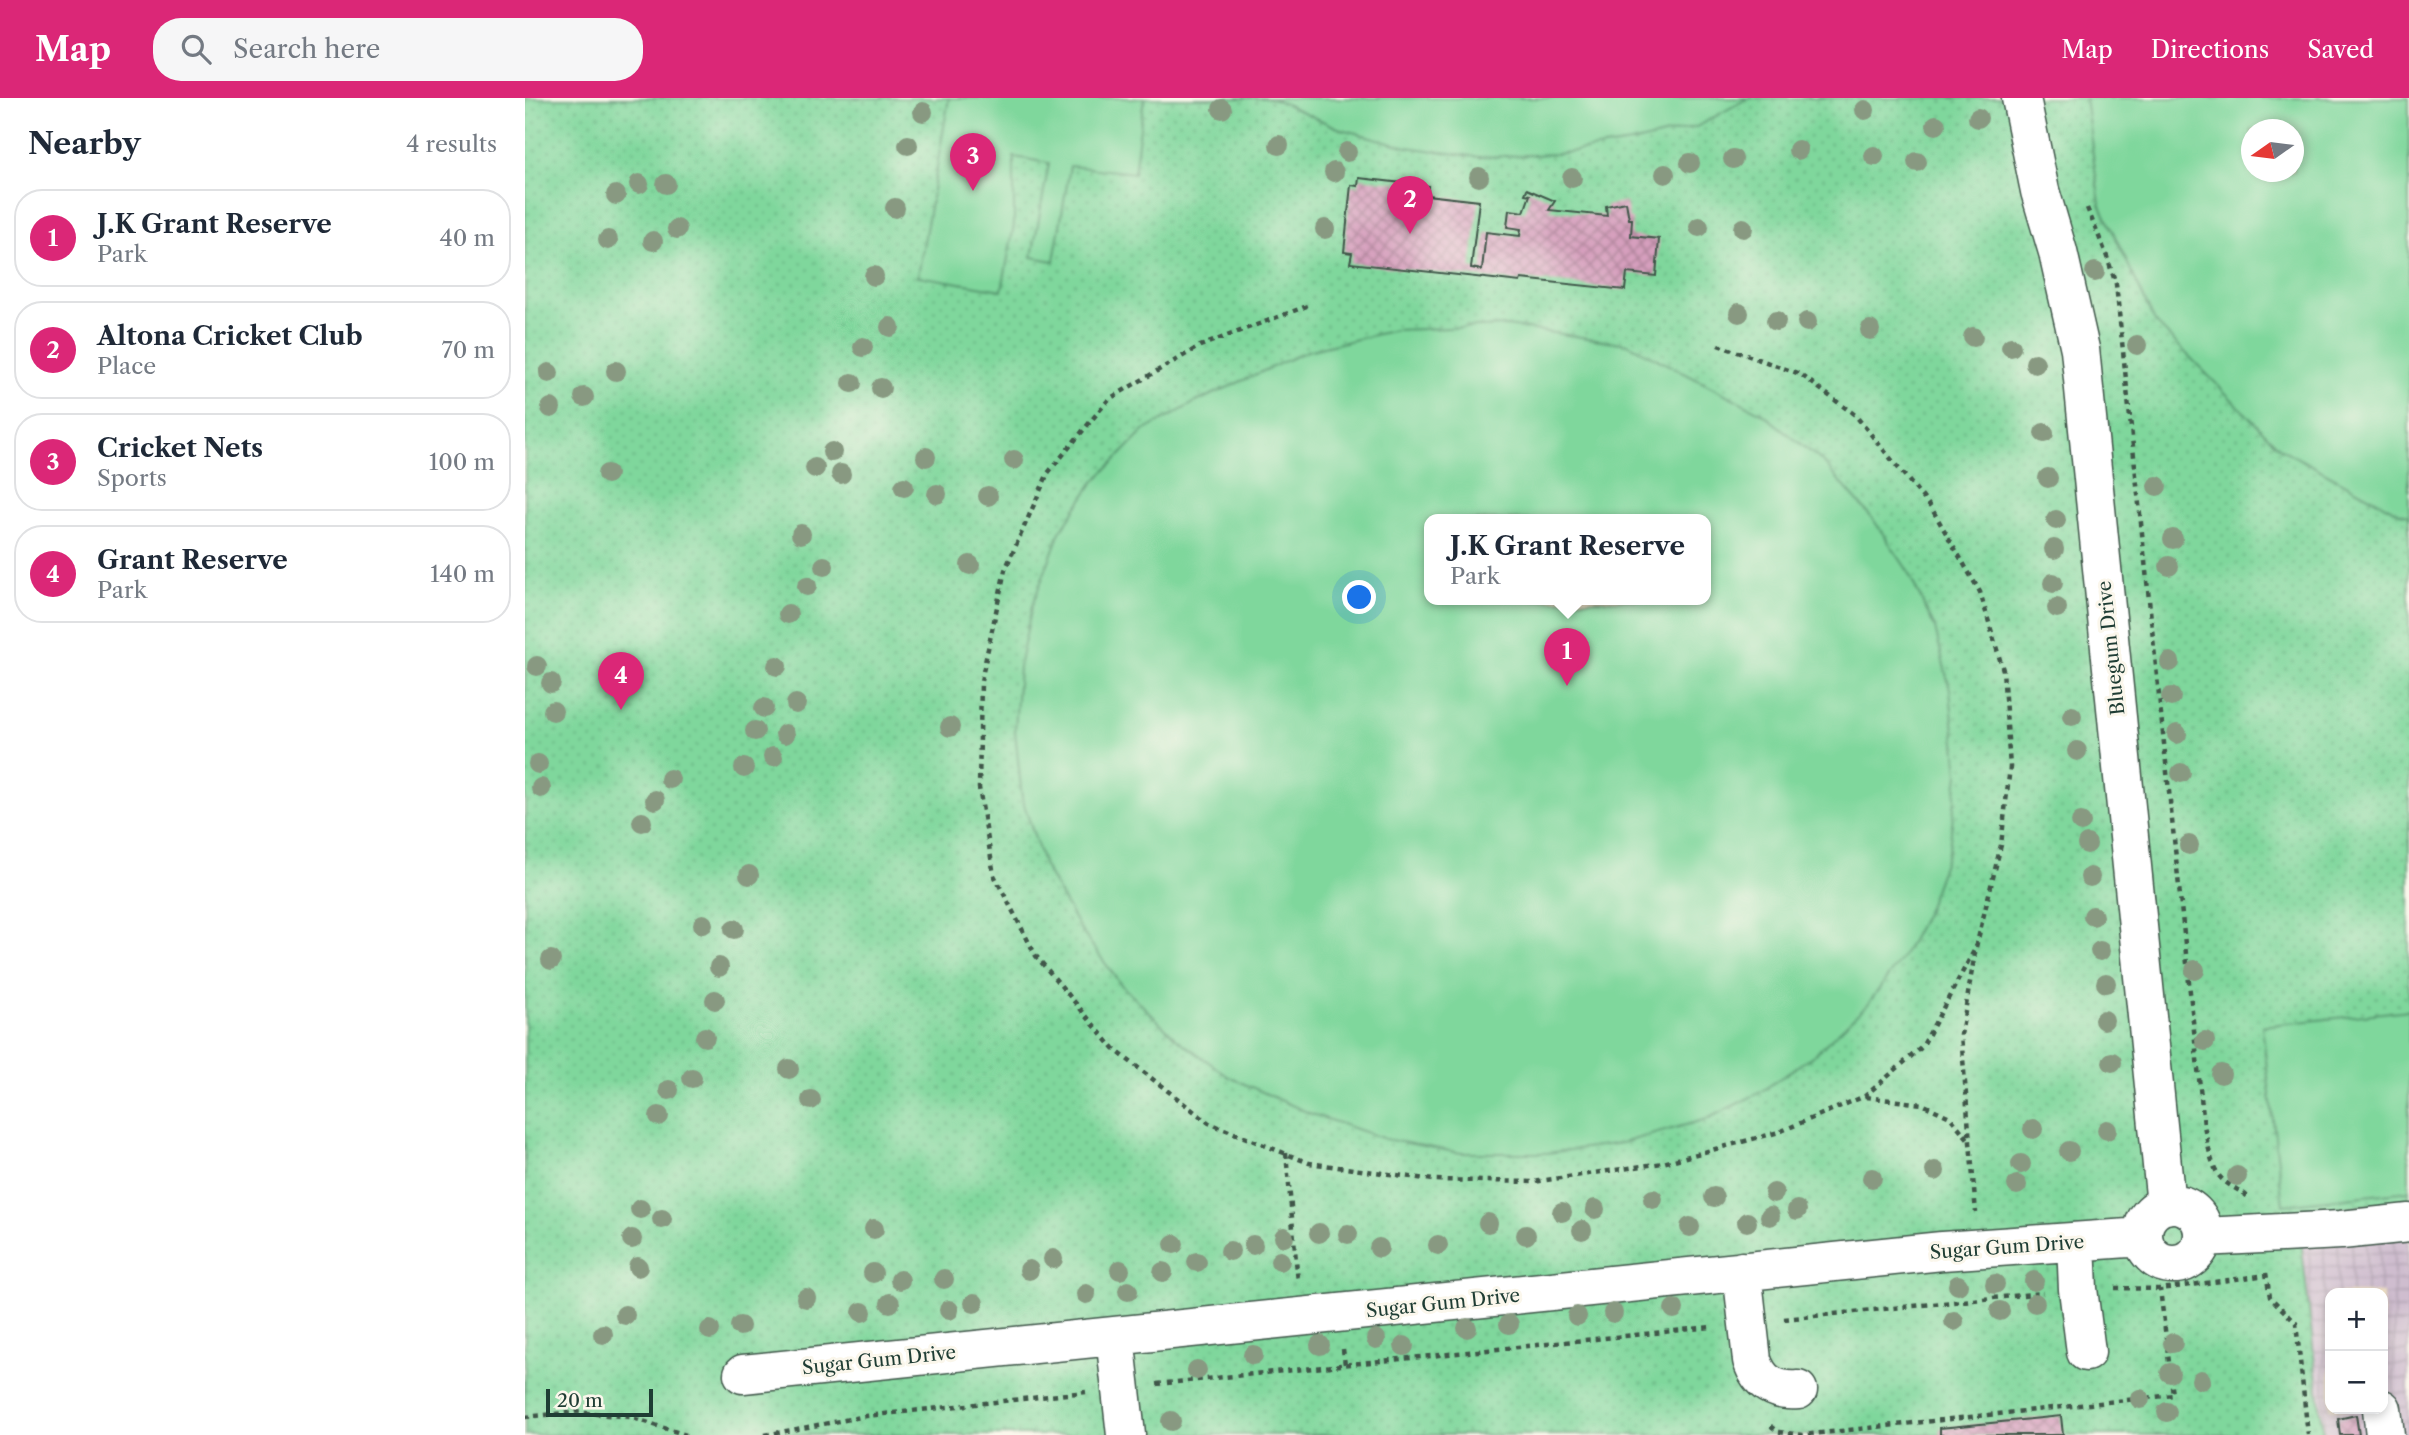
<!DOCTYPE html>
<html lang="en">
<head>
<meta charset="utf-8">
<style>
	body { margin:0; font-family:"Libre Caslon Text",serif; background:#f6f6f7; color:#1f2937 }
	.controls { position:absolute; right:21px; bottom:21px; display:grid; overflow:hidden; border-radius:14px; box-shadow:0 4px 10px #0003 }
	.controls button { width:63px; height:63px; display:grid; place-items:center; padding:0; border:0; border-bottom:2px solid #e0e1e3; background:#fff; color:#1f2937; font:35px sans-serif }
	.compass { position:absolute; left:1716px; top:21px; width:63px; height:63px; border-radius:50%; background:#fff; box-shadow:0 4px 10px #0003; rotate:256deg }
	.scale { position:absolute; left:21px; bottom:18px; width:107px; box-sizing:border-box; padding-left:7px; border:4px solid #1f3d34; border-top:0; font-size:19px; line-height:24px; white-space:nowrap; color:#1f3d34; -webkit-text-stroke:5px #fbf7ec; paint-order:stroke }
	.you { position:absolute; left:835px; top:500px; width:24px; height:24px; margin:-18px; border:5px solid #fff; border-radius:50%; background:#1a73e8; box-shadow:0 0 0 10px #1a73e833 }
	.badge { display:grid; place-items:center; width:46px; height:46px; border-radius:50%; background:#db2777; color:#fff; font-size:23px; font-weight:700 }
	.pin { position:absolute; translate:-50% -58px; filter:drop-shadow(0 2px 4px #0008) }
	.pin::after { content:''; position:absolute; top:37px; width:24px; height:21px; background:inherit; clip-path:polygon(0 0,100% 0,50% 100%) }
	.popup { position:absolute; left:899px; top:416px; width:287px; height:91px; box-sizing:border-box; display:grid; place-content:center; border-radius:14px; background:#fff; filter:drop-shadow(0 2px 5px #0005); font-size:23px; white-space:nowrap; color:#747a83 }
	.popup b { font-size:26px; color:#1f2937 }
	.popup::after { content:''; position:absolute; left:50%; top:100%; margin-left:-14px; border:14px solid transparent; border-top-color:#fff }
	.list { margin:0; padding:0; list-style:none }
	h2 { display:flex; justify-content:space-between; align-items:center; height:91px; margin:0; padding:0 28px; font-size:30px }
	h2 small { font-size:23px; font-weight:400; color:#747a83 }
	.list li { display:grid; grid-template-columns:46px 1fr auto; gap:21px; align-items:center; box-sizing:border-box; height:98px; margin:0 14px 14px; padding:0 14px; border:2px solid #e0e1e3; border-radius:28px }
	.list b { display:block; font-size:26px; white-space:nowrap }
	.list p { margin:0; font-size:23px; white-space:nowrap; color:#747a83 }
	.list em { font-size:23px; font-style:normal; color:#747a83 }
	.icon { flex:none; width:38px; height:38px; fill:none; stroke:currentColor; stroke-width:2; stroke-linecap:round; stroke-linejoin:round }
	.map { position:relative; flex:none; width:1884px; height:1337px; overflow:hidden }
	header { display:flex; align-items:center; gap:42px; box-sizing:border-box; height:98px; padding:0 35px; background:#db2777; color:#fff }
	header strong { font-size:33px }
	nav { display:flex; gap:38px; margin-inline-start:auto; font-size:24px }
	.search { width:490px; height:63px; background:#f6f6f7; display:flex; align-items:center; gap:18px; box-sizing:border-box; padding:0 24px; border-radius:28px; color:#747a83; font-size:26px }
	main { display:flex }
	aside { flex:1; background:#fff }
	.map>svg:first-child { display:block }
</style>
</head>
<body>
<header>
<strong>Map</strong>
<div class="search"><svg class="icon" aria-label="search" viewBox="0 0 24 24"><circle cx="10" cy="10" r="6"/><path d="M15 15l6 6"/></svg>Search here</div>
<nav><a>Map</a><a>Directions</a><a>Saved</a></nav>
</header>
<main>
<aside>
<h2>Nearby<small>4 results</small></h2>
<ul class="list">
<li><span class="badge">1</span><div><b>J.K Grant Reserve</b><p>Park</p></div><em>40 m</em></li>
<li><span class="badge">2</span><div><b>Altona Cricket Club</b><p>Place</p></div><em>70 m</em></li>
<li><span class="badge">3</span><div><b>Cricket Nets</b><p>Sports</p></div><em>100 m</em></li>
<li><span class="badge">4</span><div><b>Grant Reserve</b><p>Park</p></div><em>140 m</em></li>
</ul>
</aside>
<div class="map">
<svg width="1884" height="1337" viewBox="0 0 1884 1337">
	<defs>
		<pattern id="industrial-grid" width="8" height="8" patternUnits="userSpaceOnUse" patternTransform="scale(1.75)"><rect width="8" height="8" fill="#cfbdcf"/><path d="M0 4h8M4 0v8" fill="none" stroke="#b1a3b2"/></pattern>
		<pattern id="green-dots" width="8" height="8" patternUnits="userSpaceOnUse" patternTransform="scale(1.75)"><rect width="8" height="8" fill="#7fd79c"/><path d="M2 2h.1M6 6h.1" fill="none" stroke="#6db987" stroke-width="1.8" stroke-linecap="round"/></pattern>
		<pattern id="building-cross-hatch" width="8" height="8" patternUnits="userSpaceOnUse" patternTransform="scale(1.75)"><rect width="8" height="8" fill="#d69fbd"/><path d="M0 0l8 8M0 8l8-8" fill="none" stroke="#ad839a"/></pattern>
	</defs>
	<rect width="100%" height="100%" fill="#fbf7ec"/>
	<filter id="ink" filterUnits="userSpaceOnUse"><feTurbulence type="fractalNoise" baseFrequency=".0143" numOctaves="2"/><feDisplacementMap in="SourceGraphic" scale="14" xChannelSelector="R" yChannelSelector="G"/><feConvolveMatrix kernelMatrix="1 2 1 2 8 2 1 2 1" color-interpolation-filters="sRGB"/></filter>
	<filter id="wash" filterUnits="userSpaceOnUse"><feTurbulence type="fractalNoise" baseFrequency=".00686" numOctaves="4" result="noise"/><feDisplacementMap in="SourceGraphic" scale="28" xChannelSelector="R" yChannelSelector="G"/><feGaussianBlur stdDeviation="1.57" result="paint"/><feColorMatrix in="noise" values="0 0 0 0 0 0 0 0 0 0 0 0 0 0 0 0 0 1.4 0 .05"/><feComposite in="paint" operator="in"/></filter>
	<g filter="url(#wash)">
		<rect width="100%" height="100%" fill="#f2e3c6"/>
		<path fill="url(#industrial-grid)" fill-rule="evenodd" d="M1884 1102V1337H1798L1773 1115ZM1805 1195H1858V1311H1805Z"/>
		<path fill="url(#green-dots)" stroke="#4f8a68" stroke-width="2" fill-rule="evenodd" d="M0 0H1884V1102L1773 1115 1798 1337H0ZM1727 32H1769V74H1727ZM904 422H1180V502H904Z"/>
		<path fill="#7fd79c" stroke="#4f8a68" stroke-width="2" fill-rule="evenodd" d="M424 0H619L609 75 545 68 529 163 507 159 524 65 489 59V127L477 192 393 178Z
			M747 0H1223L1171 29 1106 45 1031 56 954 59 882 49 813 30Z
			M1560 0H1884V417L1875 415 1756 351 1630 224 1575 106ZM1727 32H1769V74H1727Z
			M982 228 1103 246 1237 315 1298 364 1348 421 1381 470 1410 530 1425 592 1433 676 1424 750 1402 812 1378 858 1343 906 1290 956 1234 995 1182 1021 1097 1045 1022 1055H936L860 1041 784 1015 704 979 651 940 597 888 555 831 519 768 497 700 490 633 494 569 507 508 535 434 568 385 619 333 671 304 782 253 870 232ZM904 422H1180V502H904Z
			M1884 912V1093L1758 1107 1737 928Z"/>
		<g id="blocks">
			<path fill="url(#building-cross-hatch)" d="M834 80 903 88 902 97 954 103 946 170 957 172 961 134 995 138 996 131 982 129 984 112 999 114 1005 97 1000 96 1002 91 1030 103 1024 112 1082 118 1081 108 1101 104 1104 121H1107L1106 138 1134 141 1131 178 1102 175 1100 192 996 181 995 184 825 165 827 155 819 154 826 87 833 88Z
				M1831 1317 1834 1337H1815L1813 1321Z
				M1536 1318 1538 1337H1415V1330Z"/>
		</g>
	</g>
	<g filter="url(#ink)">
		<use href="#blocks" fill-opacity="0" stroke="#3f564a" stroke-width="2"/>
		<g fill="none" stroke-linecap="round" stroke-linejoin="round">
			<g stroke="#3f564a" stroke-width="41">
				<path id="minor" d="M1496 0 1515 93 1533 154 1555 251 1641 1107
					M1618 1136a30 30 0 1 1 60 0a30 30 0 1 1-60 0Z
					M1678 1139 1816 1132 1884 1125
					M1551 1144 1553 1191 1561 1254
					M1217 1173 1227 1262C1234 1284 1249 1294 1273 1292
					M590 1238 601 1337
					M218 1276 1417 1153 1618 1139
					M1857 1311 1860 1337"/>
			</g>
			<path stroke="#3f564a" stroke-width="4.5" stroke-dasharray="5 5" stroke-linecap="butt" d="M1562 110 1580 153 1591 186 1679 1028C1683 1044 1685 1066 1695 1079 1703 1088 1715 1092 1723 1099
				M782 208 675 248 584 301 523 375 480 472 456 583 454 690 469 777 511 858 589 951 684 1025 784 1065 908 1082 1008 1084 1138 1065 1254 1034 1340 998 1397 949 1451 849
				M1193 247 1275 276 1330 317 1407 411 1455 494 1478 572 1485 669 1476 747 1451 849 1436 937 1451 1115
				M1341 999 1397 1006 1425 1019 1444 1042
				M761 1055 773 1184
				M1741 1175 1745 1199 1771 1225 1783 1337
				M1590 1190 1635 1191 1742 1177
				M1259 1221 1518 1195
				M818 1251 820 1267
				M632 1286 1187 1229
				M0 1319 50 1314 105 1319 161 1337
				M1246 1328 1254 1334 1278 1337 1648 1297 1635 1191
				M240 1337 341 1318 561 1294"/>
			<use href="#minor" stroke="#fff" stroke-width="38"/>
		</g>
		<g fill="#889981">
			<circle cx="697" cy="11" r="10"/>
			<circle cx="1340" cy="12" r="10"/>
			<circle cx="398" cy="14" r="10"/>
			<circle cx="1453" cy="20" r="10"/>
			<circle cx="1411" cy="27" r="10"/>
			<circle cx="383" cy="47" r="10"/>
			<circle cx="754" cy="47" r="10"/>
			<circle cx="1273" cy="52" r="10"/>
			<circle cx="822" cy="54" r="10"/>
			<circle cx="1349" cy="58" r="10"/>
			<circle cx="1208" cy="61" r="10"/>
			<circle cx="1392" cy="64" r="10"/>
			<circle cx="1165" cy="65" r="10"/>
			<circle cx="809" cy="74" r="10"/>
			<circle cx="1140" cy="76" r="10"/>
			<circle cx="954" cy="79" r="10"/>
			<circle cx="1047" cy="80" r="10"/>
			<circle cx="114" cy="86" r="10"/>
			<circle cx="141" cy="86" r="10"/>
			<circle cx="91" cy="97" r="10"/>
			<circle cx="370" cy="110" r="10"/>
			<circle cx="1174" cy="129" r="10"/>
			<circle cx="1218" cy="130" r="10"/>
			<circle cx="152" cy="131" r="10"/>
			<circle cx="800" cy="131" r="10"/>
			<circle cx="83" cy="142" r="10"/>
			<circle cx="128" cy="143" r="10"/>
			<circle cx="1570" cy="174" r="10"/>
			<circle cx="349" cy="178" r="10"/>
			<circle cx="1214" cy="215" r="10"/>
			<circle cx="1251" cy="223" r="10"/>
			<circle cx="1282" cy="224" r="10"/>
			<circle cx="365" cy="229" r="10"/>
			<circle cx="1345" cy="232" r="10"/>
			<circle cx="1448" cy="239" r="10"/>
			<circle cx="1612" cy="247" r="10"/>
			<circle cx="338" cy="249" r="10"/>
			<circle cx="1486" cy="249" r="10"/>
			<circle cx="1510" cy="265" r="10"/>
			<circle cx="91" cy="273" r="10"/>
			<circle cx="24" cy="275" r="10"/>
			<circle cx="327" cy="285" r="10"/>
			<circle cx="356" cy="290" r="10"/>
			<circle cx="59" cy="299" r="10"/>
			<circle cx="26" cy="310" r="10"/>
			<circle cx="1519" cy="335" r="10"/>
			<circle cx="307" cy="354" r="10"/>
			<circle cx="401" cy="359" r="10"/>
			<circle cx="489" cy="362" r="10"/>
			<circle cx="290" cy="370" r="10"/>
			<circle cx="82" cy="376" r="10"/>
			<circle cx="316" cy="376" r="10"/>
			<circle cx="1523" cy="380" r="10"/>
			<circle cx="1632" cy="388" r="10"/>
			<circle cx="379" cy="389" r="10"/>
			<circle cx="412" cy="396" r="10"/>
			<circle cx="463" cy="398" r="10"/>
			<circle cx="1531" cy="422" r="10"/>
			<circle cx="276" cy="436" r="10"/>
			<circle cx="1648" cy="441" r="10"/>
			<circle cx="1529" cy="451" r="10"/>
			<circle cx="445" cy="467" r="10"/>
			<circle cx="299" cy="468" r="10"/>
			<circle cx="1644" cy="468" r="10"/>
			<circle cx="1528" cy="485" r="10"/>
			<circle cx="282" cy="488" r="10"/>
			<circle cx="1532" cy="510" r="10"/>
			<circle cx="263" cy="516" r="10"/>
			<circle cx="1645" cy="564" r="10"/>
			<circle cx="12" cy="568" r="10"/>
			<circle cx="252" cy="568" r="10"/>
			<circle cx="26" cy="585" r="10"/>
			<circle cx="1646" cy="599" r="10"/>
			<circle cx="271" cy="606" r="10"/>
			<circle cx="239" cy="610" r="10"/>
			<circle cx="28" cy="613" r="10"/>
			<circle cx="1547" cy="618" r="10"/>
			<circle cx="425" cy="629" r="10"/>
			<circle cx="230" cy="633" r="10"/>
			<circle cx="260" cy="636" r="10"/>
			<circle cx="1652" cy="636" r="10"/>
			<circle cx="1552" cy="653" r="10"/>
			<circle cx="248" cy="659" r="10"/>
			<circle cx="13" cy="666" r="10"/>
			<circle cx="219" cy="670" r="10"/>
			<circle cx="1656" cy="675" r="10"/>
			<circle cx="145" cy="681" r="10"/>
			<circle cx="16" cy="690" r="10"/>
			<circle cx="130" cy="702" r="10"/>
			<circle cx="117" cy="724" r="10"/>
			<circle cx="1556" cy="724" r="10"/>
			<circle cx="1562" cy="746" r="10"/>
			<circle cx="1664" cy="747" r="10"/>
			<circle cx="224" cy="777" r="10"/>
			<circle cx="1565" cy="779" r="10"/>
			<circle cx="1568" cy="818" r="10"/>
			<circle cx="178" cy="826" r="10"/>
			<circle cx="209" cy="831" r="10"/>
			<circle cx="1575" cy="853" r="10"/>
			<circle cx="26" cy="862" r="10"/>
			<circle cx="194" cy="869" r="10"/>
			<circle cx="1670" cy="872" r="10"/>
			<circle cx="1581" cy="885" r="10"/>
			<circle cx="190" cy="902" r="10"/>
			<circle cx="1579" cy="922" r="10"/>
			<circle cx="180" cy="939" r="10"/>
			<circle cx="1680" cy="943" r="10"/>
			<circle cx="1587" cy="964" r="10"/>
			<circle cx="264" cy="971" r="10"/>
			<circle cx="1696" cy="976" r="10"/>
			<circle cx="167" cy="980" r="10"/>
			<circle cx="144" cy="992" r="10"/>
			<circle cx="286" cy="1002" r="10"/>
			<circle cx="134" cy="1018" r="10"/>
			<circle cx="1508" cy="1031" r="10"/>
			<circle cx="1582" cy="1032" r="10"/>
			<circle cx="1544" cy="1053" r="10"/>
			<circle cx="1496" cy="1066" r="10"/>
			<circle cx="1410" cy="1073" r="10"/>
			<circle cx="1712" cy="1078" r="10"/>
			<circle cx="1347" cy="1080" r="10"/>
			<circle cx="1492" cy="1087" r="10"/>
			<circle cx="1249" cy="1095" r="10"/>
			<circle cx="1189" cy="1099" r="10"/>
			<circle cx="1128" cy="1101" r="10"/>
			<circle cx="115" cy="1111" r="10"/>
			<circle cx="1070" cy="1111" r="10"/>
			<circle cx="1272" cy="1112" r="10"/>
			<circle cx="1037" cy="1114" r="10"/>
			<circle cx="1245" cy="1118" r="10"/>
			<circle cx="137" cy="1121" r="10"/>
			<circle cx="1222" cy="1124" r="10"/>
			<circle cx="963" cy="1125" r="10"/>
			<circle cx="1165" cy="1129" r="10"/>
			<circle cx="349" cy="1131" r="10"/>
			<circle cx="1057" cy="1132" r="10"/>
			<circle cx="794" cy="1135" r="10"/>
			<circle cx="823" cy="1136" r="10"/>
			<circle cx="1001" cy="1137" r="10"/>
			<circle cx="759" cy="1139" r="10"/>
			<circle cx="107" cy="1141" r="10"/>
			<circle cx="649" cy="1146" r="10"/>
			<circle cx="728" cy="1147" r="10"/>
			<circle cx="913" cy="1147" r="10"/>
			<circle cx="854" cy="1150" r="10"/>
			<circle cx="705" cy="1153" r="10"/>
			<circle cx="528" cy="1161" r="10"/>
			<circle cx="755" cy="1163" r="10"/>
			<circle cx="672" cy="1164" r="10"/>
			<circle cx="113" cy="1169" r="10"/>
			<circle cx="504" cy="1172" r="10"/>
			<circle cx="595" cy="1172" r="10"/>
			<circle cx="638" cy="1174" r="10"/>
			<circle cx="348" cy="1175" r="10"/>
			<circle cx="419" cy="1181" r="10"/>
			<circle cx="375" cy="1182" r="10"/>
			<circle cx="1509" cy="1183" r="10"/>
			<circle cx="1470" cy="1186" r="10"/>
			<circle cx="1433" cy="1187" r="10"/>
			<circle cx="603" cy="1193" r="10"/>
			<circle cx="561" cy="1196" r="10"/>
			<circle cx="281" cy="1200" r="10"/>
			<circle cx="365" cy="1205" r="10"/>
			<circle cx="449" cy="1205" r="10"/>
			<circle cx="1510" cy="1205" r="10"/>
			<circle cx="1149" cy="1211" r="10"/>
			<circle cx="424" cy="1212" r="10"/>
			<circle cx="1475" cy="1213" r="10"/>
			<circle cx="337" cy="1214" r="10"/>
			<circle cx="1088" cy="1215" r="10"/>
			<circle cx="100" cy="1217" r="10"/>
			<circle cx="1052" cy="1218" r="10"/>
			<circle cx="1429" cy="1223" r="10"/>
			<circle cx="984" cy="1226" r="10"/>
			<circle cx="215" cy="1228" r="10"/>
			<circle cx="942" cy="1230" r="10"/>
			<circle cx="185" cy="1232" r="10"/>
			<circle cx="78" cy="1236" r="10"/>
			<circle cx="851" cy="1241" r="10"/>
			<circle cx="1648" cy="1245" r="10"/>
			<circle cx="795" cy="1247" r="10"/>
			<circle cx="879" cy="1248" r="10"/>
			<circle cx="728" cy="1257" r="10"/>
			<circle cx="672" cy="1272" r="10"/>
			<circle cx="1645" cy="1275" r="10"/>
			<circle cx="1676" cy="1282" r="10"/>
			<circle cx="1615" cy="1301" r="10"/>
			<circle cx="1642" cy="1314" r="10"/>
			<circle cx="646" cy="1323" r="10"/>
		</g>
	</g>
	<g text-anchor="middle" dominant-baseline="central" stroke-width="6" stroke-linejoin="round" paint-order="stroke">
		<g font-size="19" fill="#1f3d34" stroke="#fbf7ec">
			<text transform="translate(1586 550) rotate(-96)">Bluegum Drive</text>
			<text transform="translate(1482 1149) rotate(-4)">Sugar Gum Drive</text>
			<text transform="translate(918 1205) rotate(-6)">Sugar Gum Drive</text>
			<text transform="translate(354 1262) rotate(-6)">Sugar Gum Drive</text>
		</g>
	</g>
</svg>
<div class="controls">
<button>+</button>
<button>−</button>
</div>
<svg class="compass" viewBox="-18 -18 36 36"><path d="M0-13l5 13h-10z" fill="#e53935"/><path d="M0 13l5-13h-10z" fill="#747a83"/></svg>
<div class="scale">20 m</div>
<div class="you"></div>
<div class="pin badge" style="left:1042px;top:588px">1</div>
<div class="popup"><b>J.K Grant Reserve</b>Park</div>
<div class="pin badge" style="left:885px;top:136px">2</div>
<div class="pin badge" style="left:448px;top:93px">3</div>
<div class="pin badge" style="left:96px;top:612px">4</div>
</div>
</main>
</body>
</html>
